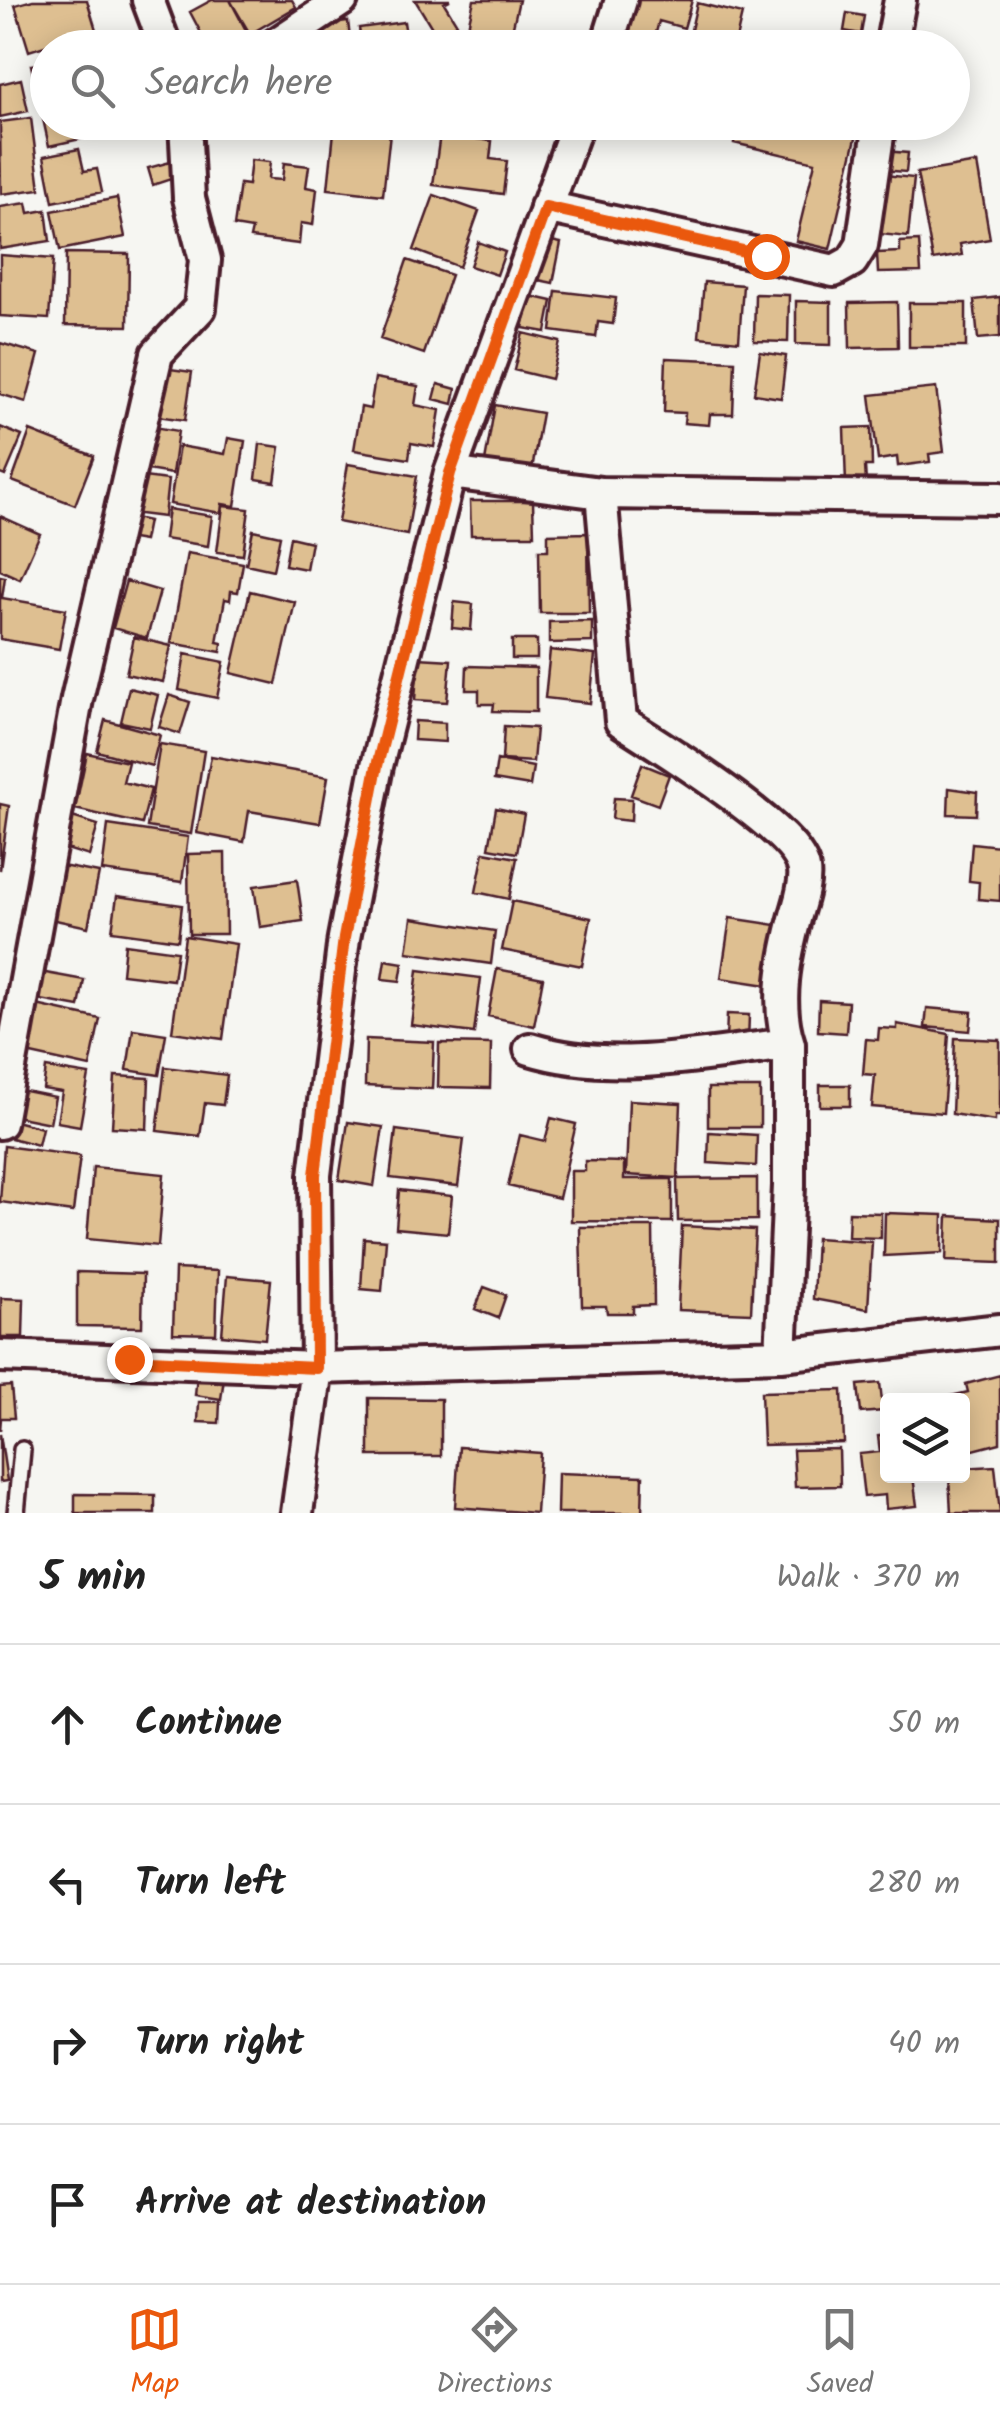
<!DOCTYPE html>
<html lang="en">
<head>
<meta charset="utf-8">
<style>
	body { margin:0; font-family:Kalam,sans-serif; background:#f6f6f6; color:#222 }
	.controls { position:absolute; right:30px; bottom:30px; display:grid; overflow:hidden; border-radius:10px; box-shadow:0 5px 25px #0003 }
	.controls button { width:90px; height:90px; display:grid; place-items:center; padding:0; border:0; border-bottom:2px solid #e0e0e0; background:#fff; color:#222; font:50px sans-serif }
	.stop { position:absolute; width:30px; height:30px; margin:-22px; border:8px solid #ea580c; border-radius:50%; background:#fff }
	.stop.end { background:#ea580c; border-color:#fff; box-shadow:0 2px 10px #0008 }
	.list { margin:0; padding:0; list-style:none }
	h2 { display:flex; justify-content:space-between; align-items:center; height:130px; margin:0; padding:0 40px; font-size:42px }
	h2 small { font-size:32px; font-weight:400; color:#767676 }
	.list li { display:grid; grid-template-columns:65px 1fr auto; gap:30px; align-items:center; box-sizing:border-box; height:160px; padding:0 40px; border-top:2px solid #e0e0e0 }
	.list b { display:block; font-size:38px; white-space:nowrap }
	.list em { font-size:32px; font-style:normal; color:#767676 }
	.icon { flex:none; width:55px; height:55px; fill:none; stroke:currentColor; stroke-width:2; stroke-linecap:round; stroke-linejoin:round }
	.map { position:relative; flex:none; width:1000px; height:1513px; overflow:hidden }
	.search { position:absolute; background:#fff; box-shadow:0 5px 25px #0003; left:30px; right:30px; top:30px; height:110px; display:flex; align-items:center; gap:25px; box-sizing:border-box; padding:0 35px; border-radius:55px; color:#767676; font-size:38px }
	.sheet { height:770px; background:#fff }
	nav { display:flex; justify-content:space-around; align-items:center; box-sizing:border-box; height:140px; border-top:2px solid #e0e0e0; background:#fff; font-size:28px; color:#767676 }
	nav a { display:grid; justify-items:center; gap:5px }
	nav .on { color:#ea580c }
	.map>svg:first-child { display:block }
</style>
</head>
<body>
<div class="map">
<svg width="1000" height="1513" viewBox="0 0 1000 1513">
	<rect width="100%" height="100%" fill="#f6f6f2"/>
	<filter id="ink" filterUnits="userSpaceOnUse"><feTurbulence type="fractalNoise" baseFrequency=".01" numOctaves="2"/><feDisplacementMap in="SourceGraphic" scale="20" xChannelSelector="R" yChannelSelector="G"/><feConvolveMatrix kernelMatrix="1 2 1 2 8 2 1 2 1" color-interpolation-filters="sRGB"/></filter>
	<g filter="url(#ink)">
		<path fill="#debf91" stroke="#4a1f2b" stroke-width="2.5" d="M33 0H87L96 30 29 51 15 5Z
			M212 0H230L249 36 227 48H209L190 12Z
			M230 0H292L296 7 250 34Z
			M415 0H450L444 3 457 24 437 36Z
			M474 0H519L508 48H463Z
			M630 0H692L684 28 659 21 652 48H630L618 44Z
			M697 3 742 14 734 48H687Z
			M847 13 864 16 861 34 844 31Z
			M348 21 351 48H315L313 25Z
			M404 22 408 48H362L359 28Z
			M48 62V122H104L107 133 49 146 31 65Z
			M21 79 28 111 0 117V84Z
			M31 118 40 189 1 194 0 122Z
			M335 122 391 124 383 195 328 189Z
			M738 122H832L858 129 830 249 796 241 815 162 734 143Z
			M440 134 492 141 490 159 507 161 503 194 433 185Z
			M79 149 84 171 97 169 102 192 53 202 44 156Z
			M883 151 908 153 906 172 881 170Z
			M251 160 270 162 268 179 282 180 284 163 309 166 306 187 317 189 313 225 301 223 299 244 250 238 252 229 234 226 240 184 248 185Z
			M170 162 174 178 153 185 148 168Z
			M977 163 990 239 960 244 962 255 933 260 917 173Z
			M875 174 914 178 908 237 870 233Z
			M434 195 479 211 459 267 414 250Z
			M117 198 125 237 60 250 52 211Z
			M27 203 29 213 46 210 50 241 0 249V207Z
			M542 239 561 243 553 283 534 279Z
			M919 241 921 272 878 273 877 253 900 252V242Z
			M478 242 505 252 497 275 470 266Z
			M66 253 129 254 128 326 65 325Z
			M0 255 53 259 49 319 0 316Z
			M407 260 451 275 424 354 380 339Z
			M704 282 743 285 739 341 699 337Z
			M556 291 616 298 613 324 598 322 596 337 551 331Z
			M755 294 789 295 788 342 754 341Z
			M530 296 552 301 546 332 523 328Z
			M1000 297V337L978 339 974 300Z
			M796 301 831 302V345L796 344Z
			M897 302 898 347 850 348 849 303Z
			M909 303H966V347H909Z
			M523 333 560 342 551 379 514 370Z
			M0 343 39 354 26 402 0 394Z
			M760 352 786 356 781 398 754 394Z
			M666 358 735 361 733 414H710L709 425 684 423 685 413 664 412Z
			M163 368 192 372 185 420 157 416Z
			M375 378 418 386 415 405 440 410 434 447 411 443 409 459 354 450 361 407 370 409Z
			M438 384 456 389 453 404 434 399Z
			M936 388 944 452 929 454 930 462 898 466 897 457 878 460 870 395Z
			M495 405 542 413 531 475 484 467Z
			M148 426 178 431 172 474 141 469Z
			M0 427 22 436 5 476 0 474Z
			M871 427 872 466H865L866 483 846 484 844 428Z
			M30 431 94 456 75 505 12 481Z
			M228 438 245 441 235 506 222 504 221 513 170 504 179 446 225 454Z
			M260 444 280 447 275 482 256 479Z
			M348 464 417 476 407 535 338 522Z
			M136 476 168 480 164 517 131 513Z
			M470 501H533L534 535H471Z
			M223 506 249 509 243 555 217 552Z
			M168 509 212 516 208 546 164 539Z
			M0 516 40 534 20 579 0 570Z
			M130 517 148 521 144 541 126 538Z
			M253 530 280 536 273 570 246 564Z
			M588 533 589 613H540L539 550H548V534Z
			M290 537 311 542 306 569 285 565Z
			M187 553 243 563 238 592 231 591 230 600 225 599 217 642 222 643 221 652 171 643Z
			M0 576 5 577 2 598 66 609 59 649 0 639Z
			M126 581 160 591 147 638 113 628Z
			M250 591 295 602 276 684 231 673Z
			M454 602 473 604 471 630 452 628Z
			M592 621V642L549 643V622Z
			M134 637 171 646 163 682 126 674Z
			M512 640H537V659H512Z
			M550 650 595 655 590 703 545 698Z
			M185 654 224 662 217 698 179 690Z
			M418 658 451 660 447 702 415 700Z
			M467 666 536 668V712L493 711 494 704H479V690H466Z
			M129 688 158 695 150 728 121 722Z
			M169 695 190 702 180 734 159 727Z
			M105 720 160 735 152 766 97 751Z
			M415 721 445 723V742L414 740Z
			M504 726 536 728 533 762 502 760Z
			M160 744 204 751 191 834 147 827Z
			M87 753 128 762 123 782 151 789 142 824 75 809Z
			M211 756 328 777 320 823 249 811 244 842 197 833Z
			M497 760 533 767 530 786 494 780Z
			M642 764 669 775 658 805 631 795Z
			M949 788 977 792 976 815 948 814Z
			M614 798 632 799 631 821 612 819Z
			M0 804 9 806 0 870Z
			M496 808 524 814 517 853 489 848Z
			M69 816 98 825 89 856 60 847Z
			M108 825 188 837 182 882 102 871Z
			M972 843 1000 846V901L978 899 979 882 969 881Z
			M484 852 517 858 509 899 476 892Z
			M225 853 226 934H189L188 854Z
			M62 866 99 873 88 927 51 919Z
			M297 880 303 921 260 927 254 886Z
			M117 896 182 905 178 940 112 931Z
			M512 901 591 918 582 966 502 950Z
			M412 918 495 931 491 964 407 952Z
			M730 918 776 925 767 985 721 978Z
			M185 936 236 944 223 1039 172 1032Z
			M125 944 177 951 173 980 122 974Z
			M385 960 403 963 400 981 382 979Z
			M497 969 543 978 534 1026 488 1016Z
			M418 970 481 978 474 1033 411 1025Z
			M35 971 84 980 79 1007 30 998Z
			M819 1000 848 1002 846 1033 818 1031Z
			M32 1004 100 1019 90 1067 22 1052Z
			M927 1008 972 1012 970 1031 925 1027Z
			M727 1014 749 1015 748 1043 726 1041Z
			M897 1024 949 1034 943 1113 872 1107 875 1075 863 1074 866 1039 878 1040 879 1028 897 1029Z
			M133 1029 166 1034 159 1075 127 1070Z
			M955 1038 1000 1040V1116H995V1121L952 1114Z
			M366 1039 434 1042 432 1089 365 1086Z
			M439 1043 491 1044 490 1088 438 1087Z
			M165 1067 227 1075 223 1105 205 1103 200 1136 157 1131Z
			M46 1068 89 1075 80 1126 57 1122 62 1092 43 1089Z
			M115 1076 149 1078 147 1129 112 1127Z
			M820 1085H850V1106H820Z
			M708 1088H760V1127H708Z
			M20 1090 55 1097 50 1123 15 1116Z
			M629 1100 681 1103 678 1178 626 1175Z
			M551 1118 576 1124 559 1198 508 1186 520 1135 545 1141Z
			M12 1120 42 1128 38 1145 7 1137Z
			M348 1122 383 1127 374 1186 339 1180Z
			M396 1130 464 1139 458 1186 390 1178Z
			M709 1132 757 1135 756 1166 708 1163Z
			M4 1146 80 1156 73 1212 0 1202Z
			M585 1161 624 1162V1179H672V1222L571 1221V1171H585Z
			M93 1167 164 1174 158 1246 87 1239Z
			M757 1178V1220L678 1221 677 1179Z
			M399 1190 452 1196 448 1233 396 1228Z
			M849 1212 881 1213V1238L848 1237Z
			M885 1213 943 1215 942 1253 884 1256Z
			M948 1216 1000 1219V1263L946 1261Z
			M682 1226 755 1230 751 1313 678 1310Z
			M580 1227H653L654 1305 633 1306V1313H607L606 1306H582Z
			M364 1238 386 1240 382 1291 361 1289Z
			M816 1238 872 1242 868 1309 813 1299Z
			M175 1269 218 1271 216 1334 173 1333Z
			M77 1272 143 1274 142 1327 77 1326Z
			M227 1276 271 1280 265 1339 222 1335Z
			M484 1287 506 1295 498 1318 475 1309Z
			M1 1298 24 1299 23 1337H1Z
			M197 1375 224 1378 221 1399 195 1395Z
			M1000 1375V1443L966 1452 962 1400 951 1396 968 1392 966 1384Z
			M880 1383 883 1411 861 1413 858 1385Z
			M11 1386 14 1418H1L0 1431V1387Z
			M842 1390 844 1443 763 1445 761 1392Z
			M369 1398 441 1399V1456H369Z
			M199 1402H220L219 1423 198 1422Z
			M0 1434 7 1481 0 1482Z
			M888 1435V1476H913L917 1506 886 1509 885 1495 864 1497 859 1454 880 1452 878 1436Z
			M459 1447 540 1453 536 1513 455 1507Z
			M839 1449 840 1486 795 1487 793 1450Z
			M995 1466 1000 1513H951L949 1476H962V1468Z
			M558 1473 643 1476 642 1513H557Z
			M75 1494 155 1495V1513H75Z"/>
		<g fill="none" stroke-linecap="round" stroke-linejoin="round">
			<g stroke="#4a1f2b" stroke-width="22">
				<path id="lane" d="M16 1513 22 1450"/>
			</g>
			<g stroke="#4a1f2b" stroke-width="38">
				<path id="street" d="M148 0 166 48
					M270 48 342 0
					M606 48 621 0
					M891 48 900 0
					M546 207 834 271 852 261 862 245 880 122
					M450 473 601 493 1000 498
					M601 493 621 721C658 745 799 831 804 870 806 884 800 901 796 915 785 956 775 1003 789 1044V1186L781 1355
					M530 1049C615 1075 703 1054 789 1044
					M0 1123 77 699 157 354 200 308 205 260 189 198 185 122
					M0 1356 317 1368 568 1361 781 1355 1000 1330
					M297 1513 317 1368 315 1175 344 938 377 766 450 473 578 122"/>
			</g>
			<use href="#lane" stroke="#f6f6f2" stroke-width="15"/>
			<use href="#street" stroke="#f6f6f2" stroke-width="30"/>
		</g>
	</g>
	<g fill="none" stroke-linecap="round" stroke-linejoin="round" filter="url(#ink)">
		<path stroke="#ea580c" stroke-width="12" d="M129 1359 316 1368 315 1175 344 938 377 766 450 473 546 207 766 256"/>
	</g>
</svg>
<div class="controls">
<button><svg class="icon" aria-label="layers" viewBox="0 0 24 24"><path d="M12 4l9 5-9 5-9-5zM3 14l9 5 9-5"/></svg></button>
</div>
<div class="stop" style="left:766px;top:256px"></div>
<div class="stop end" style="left:129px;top:1359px"></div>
<div class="search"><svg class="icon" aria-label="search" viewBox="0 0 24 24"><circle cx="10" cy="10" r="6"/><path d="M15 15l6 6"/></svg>Search here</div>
</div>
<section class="sheet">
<h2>5 min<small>Walk · 370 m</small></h2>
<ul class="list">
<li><svg class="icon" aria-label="ahead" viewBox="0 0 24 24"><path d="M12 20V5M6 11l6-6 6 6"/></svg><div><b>Continue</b></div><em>50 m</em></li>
<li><svg class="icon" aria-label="left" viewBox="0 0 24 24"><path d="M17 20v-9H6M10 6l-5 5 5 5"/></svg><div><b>Turn left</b></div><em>280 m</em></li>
<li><svg class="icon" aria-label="right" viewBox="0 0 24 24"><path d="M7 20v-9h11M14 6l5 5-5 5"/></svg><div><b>Turn right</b></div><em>40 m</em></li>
<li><svg class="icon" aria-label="arrive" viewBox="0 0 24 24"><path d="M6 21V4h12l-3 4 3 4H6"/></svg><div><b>Arrive at destination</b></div></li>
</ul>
</section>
<nav>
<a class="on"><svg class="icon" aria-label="map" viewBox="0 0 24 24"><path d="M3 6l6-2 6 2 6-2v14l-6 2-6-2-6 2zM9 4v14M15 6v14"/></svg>Map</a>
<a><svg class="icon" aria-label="directions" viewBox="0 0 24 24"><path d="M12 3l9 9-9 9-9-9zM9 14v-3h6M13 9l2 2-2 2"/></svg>Directions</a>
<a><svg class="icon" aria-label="saved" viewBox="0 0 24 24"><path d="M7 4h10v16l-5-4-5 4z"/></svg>Saved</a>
</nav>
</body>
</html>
